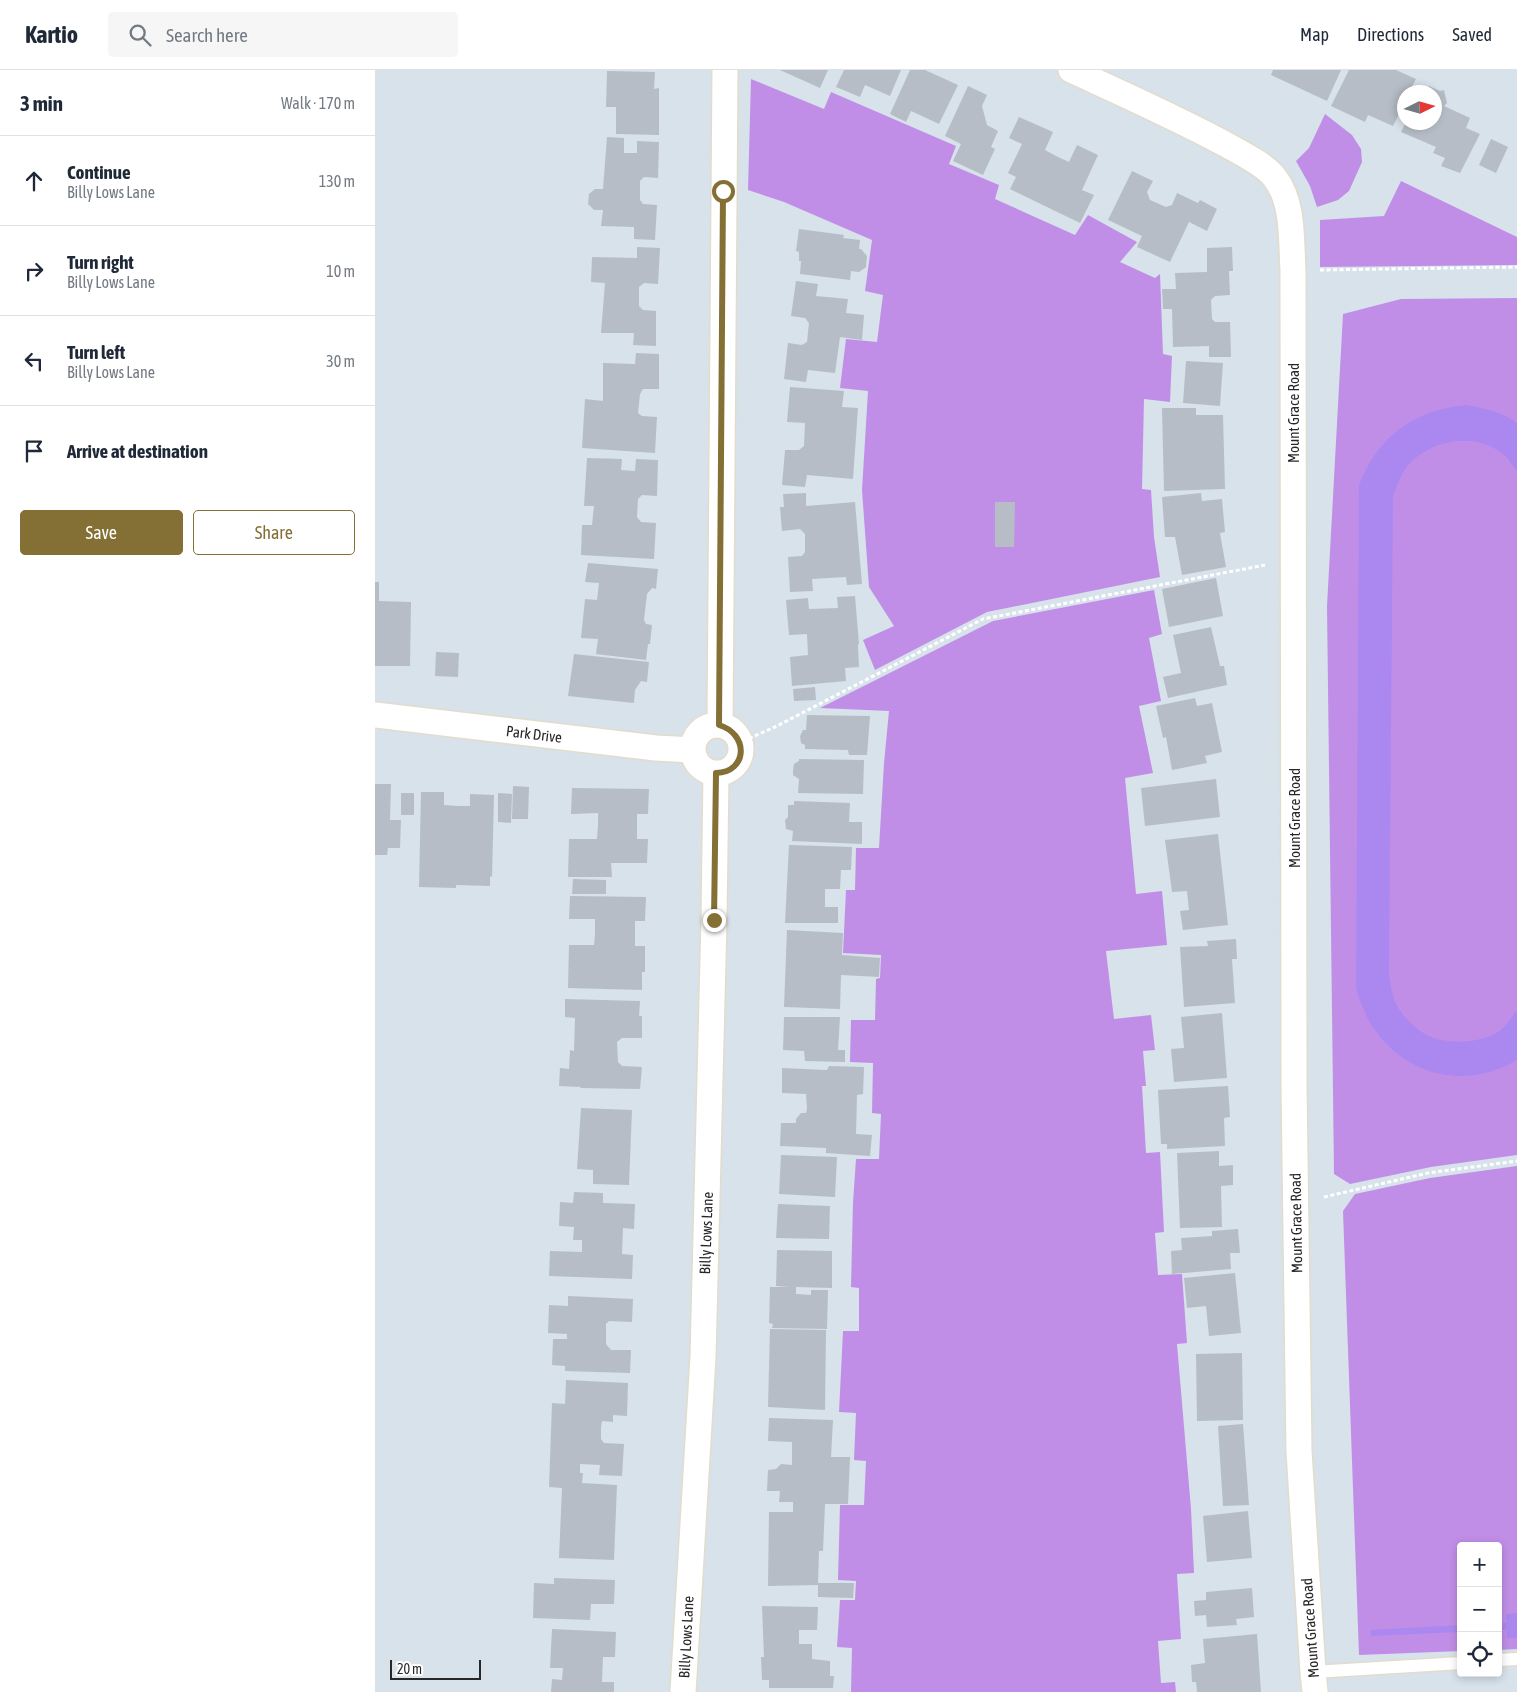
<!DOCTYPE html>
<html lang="en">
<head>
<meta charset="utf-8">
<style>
	body { margin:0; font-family:"Asap Condensed",sans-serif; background:#f6f6f7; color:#1f2937 }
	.controls { position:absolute; right:15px; bottom:15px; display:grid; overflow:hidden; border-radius:5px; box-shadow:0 2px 8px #0003 }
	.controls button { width:45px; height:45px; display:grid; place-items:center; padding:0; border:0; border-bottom:1px solid #e0e1e3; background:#fff; color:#1f2937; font:25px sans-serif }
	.compass { position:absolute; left:1022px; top:15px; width:45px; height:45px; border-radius:50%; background:#fff; box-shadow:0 2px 8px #0003; rotate:85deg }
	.scale { position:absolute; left:15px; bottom:12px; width:91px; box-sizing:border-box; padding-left:5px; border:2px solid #272727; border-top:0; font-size:14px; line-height:18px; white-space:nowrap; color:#272727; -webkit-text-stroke:4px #fff; paint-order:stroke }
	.stop { position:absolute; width:15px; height:15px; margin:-11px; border:4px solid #846f34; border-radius:50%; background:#fff }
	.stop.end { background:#846f34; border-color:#fff; box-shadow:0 1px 5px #0008 }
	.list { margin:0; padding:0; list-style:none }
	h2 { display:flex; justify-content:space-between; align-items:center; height:65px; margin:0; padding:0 20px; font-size:21px }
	h2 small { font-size:16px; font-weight:400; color:#747a83 }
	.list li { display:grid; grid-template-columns:32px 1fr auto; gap:15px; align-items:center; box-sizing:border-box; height:90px; padding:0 20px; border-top:1px solid #e0e1e3 }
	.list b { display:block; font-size:19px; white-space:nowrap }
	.list p { margin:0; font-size:16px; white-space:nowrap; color:#747a83 }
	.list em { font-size:16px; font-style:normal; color:#747a83 }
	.actions { display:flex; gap:10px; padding:15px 20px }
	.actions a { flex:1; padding:11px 0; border:1px solid #846f34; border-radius:5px; text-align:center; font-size:18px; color:#846f34 }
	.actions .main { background:#846f34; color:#fff }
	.icon { flex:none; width:28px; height:28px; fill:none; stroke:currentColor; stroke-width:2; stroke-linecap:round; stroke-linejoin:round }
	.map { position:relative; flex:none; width:1142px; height:1622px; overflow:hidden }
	header { display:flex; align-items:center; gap:30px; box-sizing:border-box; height:70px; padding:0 25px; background:#fff; border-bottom:1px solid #e0e1e3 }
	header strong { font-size:24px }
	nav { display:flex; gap:28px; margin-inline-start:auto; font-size:18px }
	.search { width:350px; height:45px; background:#f6f6f7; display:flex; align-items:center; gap:12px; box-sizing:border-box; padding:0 18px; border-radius:5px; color:#747a83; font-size:19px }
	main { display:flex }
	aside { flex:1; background:#fff }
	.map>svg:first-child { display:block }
</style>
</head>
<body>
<header>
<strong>Kartio</strong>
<div class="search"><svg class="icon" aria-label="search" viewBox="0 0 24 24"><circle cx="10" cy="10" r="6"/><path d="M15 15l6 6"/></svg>Search here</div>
<nav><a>Map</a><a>Directions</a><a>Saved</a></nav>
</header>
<main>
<aside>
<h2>3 min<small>Walk · 170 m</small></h2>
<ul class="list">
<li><svg class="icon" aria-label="ahead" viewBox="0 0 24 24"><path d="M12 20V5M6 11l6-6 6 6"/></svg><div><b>Continue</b><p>Billy Lows Lane</p></div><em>130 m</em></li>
<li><svg class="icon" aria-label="right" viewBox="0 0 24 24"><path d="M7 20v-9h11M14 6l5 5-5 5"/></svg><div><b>Turn right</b><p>Billy Lows Lane</p></div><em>10 m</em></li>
<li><svg class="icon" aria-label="left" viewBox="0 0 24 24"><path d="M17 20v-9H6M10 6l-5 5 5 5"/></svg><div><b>Turn left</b><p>Billy Lows Lane</p></div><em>30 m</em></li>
<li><svg class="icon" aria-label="arrive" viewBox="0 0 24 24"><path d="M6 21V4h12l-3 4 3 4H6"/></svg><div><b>Arrive at destination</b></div></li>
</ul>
<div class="actions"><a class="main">Save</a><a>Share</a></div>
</aside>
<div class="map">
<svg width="1142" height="1622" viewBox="0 0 1142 1622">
	<rect width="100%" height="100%" fill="#d7e2eb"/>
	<path fill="#c18ee7" d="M376 9 449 39 456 22 581 76 574 94 624 115 620 129 700 165 713 145 762 172 745 192 780 208 785 204 788 284 797 286 795 332 769 329 767 419 776 420 779 467 785 507 612 542 500 600 488 570 519 556 494 517 487 420 493 321 465 318 471 269 502 272 508 225 490 221 497 170 409 132 373 120Z
		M950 44 977 65 986 79 987 92 974 121 963 130 942 137 935 116 921 91 934 78Z
		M1026 111 1142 167V195L945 197V150L1009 146Z
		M1142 228V1085L1056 1097 975 1114 959 1104 952 536 968 244 1026 229Z
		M779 520 787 564 774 568 786 631 764 636 778 703 750 708 761 824 787 821 792 875 731 881 739 949 776 945 780 980 768 981 771 1016H767L771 1083 785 1082 789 1162 780 1163 783 1205 807 1204 812 1273 802 1274 816 1439 819 1503 802 1504 806 1569 783 1571 786 1613 800 1612 801 1622H476L477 1578 462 1577 465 1530H480L481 1511 463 1510 465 1435H489L491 1391 479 1390 481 1343 464 1342 468 1261H484V1218L476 1217 478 1132 481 1089H504L506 1044 497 1043 498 993 475 992 476 950H500L501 909 505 908 506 885 468 883 471 820H480L481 778H504L509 693 514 641 445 638 618 551Z
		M1142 1096V1579L1123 1580V1476H1086V1581L984 1585 968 1141 980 1124 1055 1108Z"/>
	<path fill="#ab88f0" d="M1091 335C1108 338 1128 342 1142 353V401C1138 397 1135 390 1130 386 1104 362 1061 368 1036 392 1027 401 1023 414 1018 426L1014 904C1016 915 1017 928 1023 937 1029 948 1043 961 1054 966 1071 974 1098 973 1115 966 1127 962 1135 950 1142 940V990C1094 1019 1036 1008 1002 963 992 950 986 934 981 919L984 415C1003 366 1039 340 1091 335Z
		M1142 1543V1568H1132V1560H1123V1553H1132L1131 1544Z
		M1086 1555V1562L996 1566V1560Z"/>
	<path fill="#b7bdc6" d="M405 0H453L445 18Z
		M469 0H526L515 26 490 15 485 27 461 17Z
		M535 0H550L583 15 564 54 536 41 531 52 515 44Z
		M898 0H966L952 31 896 5Z
		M974 0H1021L1041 9 1034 22H1030V32L1018 56 993 45 990 52 956 36Z
		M232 1 280 2 279 19 284 18V65L241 64V37H231Z
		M593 16 612 25 607 36 612 55 623 61 616 77 620 79 608 105 578 91 586 74 570 66Z
		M1054 16 1065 21 1069 20 1072 33 1069 36 1095 48 1091 58 1105 64 1085 103 1066 96 1070 88 1058 83 1061 77 1026 62 1031 52H1060V22H1051Z
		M644 47 678 62 670 80 683 87 694 92 702 75 723 85 707 120 719 125 705 153 635 119 641 107 633 103 647 74 634 68Z
		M232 67 249 68V83H262V71L284 72 283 108 269 107 265 111V130L268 134 282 135 280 170 259 169V157L226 156 228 140H219L213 134 214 124 220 119H228Z
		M1116 69 1133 77 1121 103 1104 95Z
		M757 101 778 111 772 122 775 130 791 137 797 135 802 123 823 133 825 130 842 139 832 161 814 152 795 192 762 177 767 166 733 150Z
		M424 159 469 165 468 168 485 170 484 179H486L492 186 491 197 484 202 476 201 475 210 425 204 426 191H424V182L421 181Z
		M262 177 285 178 283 214 269 213 264 217V236L268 240 281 241V276L258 275 259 263H226L230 213 216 212 217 187 262 188Z
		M857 177 858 201H854L855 225 840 226 836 230 837 249 840 252H855L856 287H834V276L798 277 797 239H788L787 219H801L800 203 832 202V178Z
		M421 211 443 214 441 226 473 229 471 243 489 245 487 270 465 267 460 303 433 300 431 312 409 309 413 273 427 275 432 272 434 253 430 248 416 246Z
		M261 283 284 284V319H268L265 324 263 343 267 346 282 347 280 383 207 378 210 329 228 331V293L260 294Z
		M811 291 848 293 845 336 808 333Z
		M415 317 469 321 467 337 483 338 478 409 432 405 430 417 407 415 410 380H424L429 376 430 353 412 352Z
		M787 338H821V345H848L850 419 789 421Z
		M212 388 247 389 246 400 260 401 261 389 283 390 282 426 267 425 263 429 262 447 266 452 281 453 279 489 206 485 207 455H217L219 436H209Z
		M431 423V436L480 432 487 514 472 515 471 507 437 509 438 521 415 522 413 487 427 486 430 482V464L425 459 407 461 405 437H409L408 424Z
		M826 423 827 431 847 429 850 462 845 463 851 497 807 505 800 467H790L787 427Z
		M620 432H640L639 477H620Z
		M213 493 283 499 281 519 277 518 272 524 269 550 271 554 277 555 275 574H273L271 590 221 584 223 569 206 568 210 529 222 530 224 513 210 512Z
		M841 508 848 546 794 557 787 519Z
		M0 512H4V531L36 532 35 596H0Z
		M480 526 484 574H483L484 597 470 598 471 611 417 616 415 587 433 585 432 564 414 565 411 530 433 528 434 539 463 538 462 527Z
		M836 557 845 596H849L852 615 793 628 788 607 806 603 798 565Z
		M61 582 84 583 83 607 60 606Z
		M199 584 274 592 272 612 266 611 260 620 259 633 193 626Z
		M440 617 441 630 419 631 418 619Z
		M820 628 822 636 837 633 847 682 830 686 832 693 797 700 791 667 788 668 781 636Z
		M432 645 495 646 492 685H474L473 680 430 679V675L426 673 425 666 428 660H431Z
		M424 689 489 690 488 724 423 723 424 709 418 705V701L419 694 424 691Z
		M841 709 845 747 770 756 766 718Z
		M0 714H16L15 750H26L25 778H13L12 785H0Z
		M138 716 154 717 153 749H137Z
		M197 718 274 719 273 744H262V769H273L272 793H236L237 807H193L194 769H222L223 755V743L196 744Z
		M46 722H69V735L83 736H95V724L119 725 117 807 115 806V816L81 815V818L44 817Z
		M26 723H39V745H26Z
		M123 723 137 724 136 753 123 752Z
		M419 731 475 733 474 752H487V774L417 771 418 761 411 759 410 750 413 747V735H419Z
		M843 764 853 855 808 860 805 841 814 840 812 821 797 822 790 770Z
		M414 775 477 777 476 800H466L465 819H450V837H463V853H410Z
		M198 809 231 810V824H197Z
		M195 826 271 827 270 851H260V876H270V902H267V920L193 918 194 875H219L220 864V849H194Z
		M412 860 468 863 467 885 505 888 504 907 466 905 465 939 409 937Z
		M861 869 862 889H857L860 933 809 937 805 877 833 876 832 871Z
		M190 929 265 931 264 946H267V968H247L242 972 243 992 247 996 267 997 265 1019 205 1018 206 1017 184 1016 185 998 194 999 195 980 199 981 200 948 190 947Z
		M847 943 852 1008 799 1012 796 979 809 978 806 947Z
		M409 947H465L463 980H470V992L430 991 429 981 408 980Z
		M454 996 489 997 488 1024 482 1025 481 1064 497 1065 495 1086 451 1083V1078L405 1076 406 1053H421V1049L426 1043H431L432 1039 431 1024 407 1023V998L452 1000Z
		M853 1016 855 1047 849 1048 850 1076 792 1079V1074H786L783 1020Z
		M206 1038 257 1040 254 1115 218 1114V1100L202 1099Z
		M844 1081V1096L858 1095V1115L846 1116 847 1157 805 1158 802 1083Z
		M406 1085 462 1087 460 1127 404 1124Z
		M199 1122 228 1123V1133L260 1134 259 1159 248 1158 247 1184 258 1185 257 1209 174 1206 175 1181 207 1182V1170H198L199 1157 184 1156 185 1132 198 1133Z
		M403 1134 455 1136 454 1169 401 1168Z
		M863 1159 865 1183H855L856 1199 797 1204 796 1181 807 1180 806 1168 837 1166V1161Z
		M402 1180 457 1181V1218L421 1217V1224L436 1225V1220H453L452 1259 397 1258 398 1254 394 1253 395 1217H415L401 1216Z
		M860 1203 866 1263 834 1266 831 1236 812 1238 809 1208Z
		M193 1226 258 1229 257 1252 234 1251 231 1254V1274L236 1280H256L255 1303 190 1301V1296L177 1295 178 1269H192V1264L173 1263 174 1235 193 1236Z
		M395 1259 451 1260 450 1340 393 1337Z
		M867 1283 868 1350 822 1351 821 1284Z
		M191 1310 253 1313 252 1346 238 1345V1352L227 1351 226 1358V1369L229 1373 249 1374 247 1406 224 1405 225 1395 205 1394V1403H208L207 1413 242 1415 239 1490 184 1488 187 1418 174 1417 177 1333 190 1334Z
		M394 1348 458 1350 456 1387H475L473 1434H450L448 1481H444L443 1513H479L478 1528 443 1527V1515L393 1516 394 1442H418V1432H404L405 1421H392L393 1400 401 1399 406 1394 417 1395V1372L393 1371Z
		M868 1354 874 1435 848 1436 843 1356Z
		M873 1441 877 1488 832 1492 828 1446Z
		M179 1508 240 1510 239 1534H216L215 1550 158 1548 159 1513 179 1514Z
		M877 1518 879 1547 861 1549 862 1555 832 1557 831 1545 820 1546 819 1531 831 1530V1522Z
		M387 1536 443 1537 442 1560H424V1574H437V1589L455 1591V1606H459L458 1618H394V1610H387L386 1587H389Z
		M177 1559 241 1562 240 1587H228L227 1612H239V1622H176L177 1609 187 1610 188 1598H175Z
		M882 1564 886 1622H822L821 1612H817L816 1595 830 1593 828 1569Z"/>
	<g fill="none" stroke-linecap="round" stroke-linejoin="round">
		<g stroke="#e2dccc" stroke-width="15">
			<path id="service" d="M1123 1590 1142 1589
				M938 1602 1086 1593"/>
		</g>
		<g stroke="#e2dccc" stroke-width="28">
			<path id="minor" d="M696 0C748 24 800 47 850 74 864 82 891 95 900 108 919 133 916 170 918 200L919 1016 924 1381 938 1602 940 1622
				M0 645 281 678 318 680
				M345 655 350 0
				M318 679a24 24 0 1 1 48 0a24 24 0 1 1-48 0Z
				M308 1622 328 1287 339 850 341 703"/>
		</g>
		<path stroke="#fff" stroke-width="3" stroke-dasharray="4 2.5" stroke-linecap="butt" d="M945 200 1142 197
			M368 671 402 656 608 549 890 495
			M949 1127 1053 1103 1142 1091"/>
		<use href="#service" stroke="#fff" stroke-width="12"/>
		<use href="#minor" stroke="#fff" stroke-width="25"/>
	</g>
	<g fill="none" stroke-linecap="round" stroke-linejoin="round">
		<path stroke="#846f34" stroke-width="6" d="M339 850 341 703C373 702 374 664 344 655L348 121"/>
	</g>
	<g text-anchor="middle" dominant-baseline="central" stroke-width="4" stroke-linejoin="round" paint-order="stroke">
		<g font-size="15" fill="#272727" stroke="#fff">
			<text transform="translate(918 343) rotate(-90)">Mount Grace Road</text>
			<text transform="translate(159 664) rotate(7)">Park Drive</text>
			<text transform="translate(919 748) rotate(-90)">Mount Grace Road</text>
			<text transform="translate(921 1153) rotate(-91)">Mount Grace Road</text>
			<text transform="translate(331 1163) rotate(-88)">Billy Lows Lane</text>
			<text transform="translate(935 1558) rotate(-94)">Mount Grace Road</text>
			<text transform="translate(311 1567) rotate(-87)">Billy Lows Lane</text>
		</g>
	</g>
</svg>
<div class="controls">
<button>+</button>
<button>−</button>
<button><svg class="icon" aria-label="locate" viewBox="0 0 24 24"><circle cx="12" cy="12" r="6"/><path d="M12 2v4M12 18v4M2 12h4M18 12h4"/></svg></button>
</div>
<svg class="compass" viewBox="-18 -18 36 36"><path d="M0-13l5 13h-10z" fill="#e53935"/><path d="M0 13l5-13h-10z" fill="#747a83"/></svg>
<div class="scale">20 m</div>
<div class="stop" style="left:348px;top:121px"></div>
<div class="stop end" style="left:339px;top:850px"></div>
</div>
</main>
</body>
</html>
